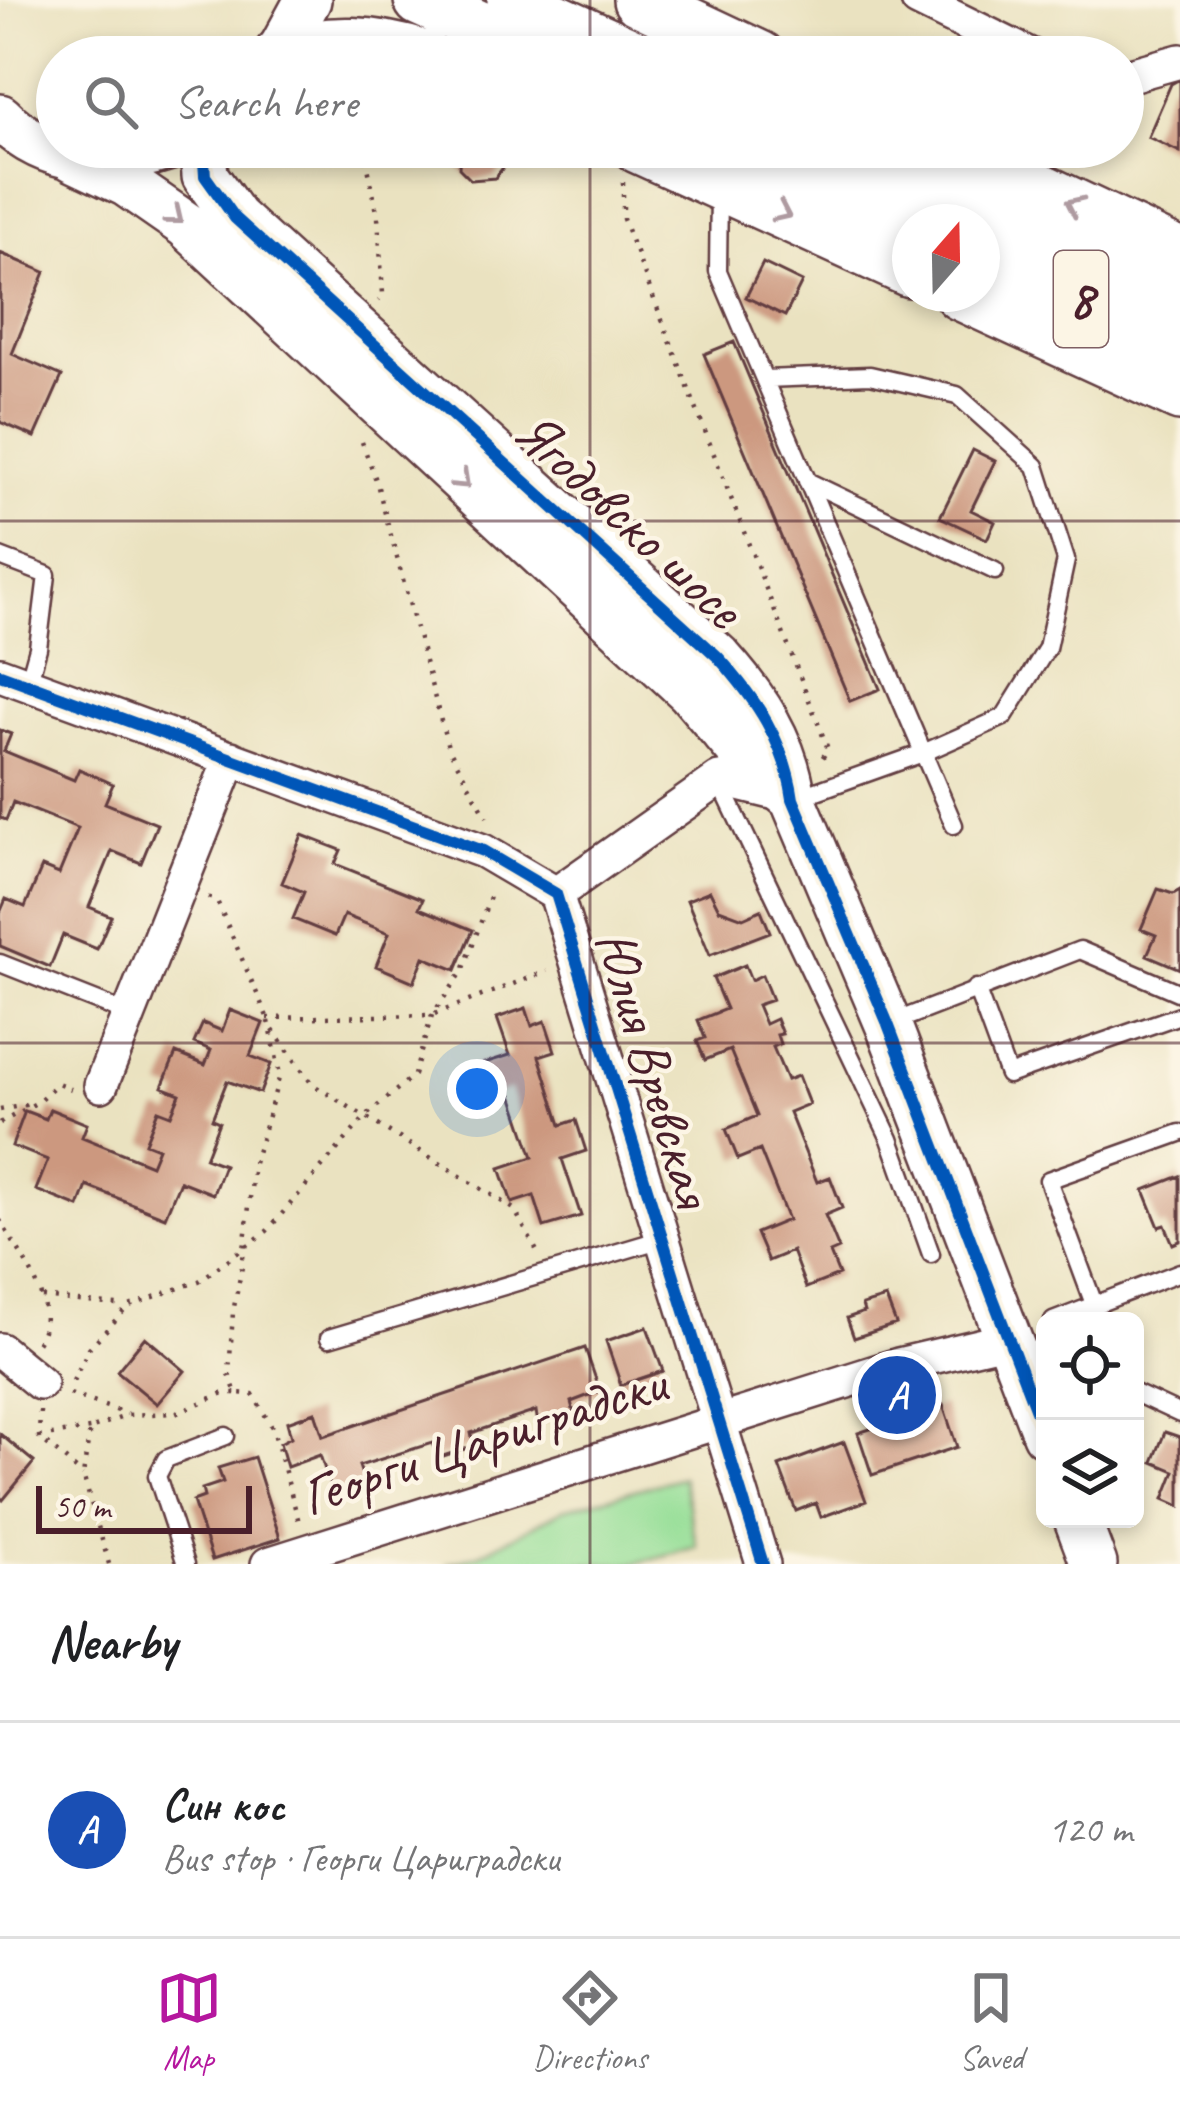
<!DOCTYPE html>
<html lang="en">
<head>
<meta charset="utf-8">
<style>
	body { margin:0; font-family:Caveat,sans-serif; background:#f6f6f6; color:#202124 }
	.controls { position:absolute; right:36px; bottom:36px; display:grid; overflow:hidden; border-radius:18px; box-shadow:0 6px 18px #0003 }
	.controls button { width:108px; height:108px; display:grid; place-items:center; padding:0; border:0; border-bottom:3px solid #e0e0e0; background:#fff; color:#202124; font:60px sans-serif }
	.compass { position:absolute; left:892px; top:204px; width:108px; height:108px; border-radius:50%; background:#fff; box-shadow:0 6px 18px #0003; rotate:20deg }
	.scale { position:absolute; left:36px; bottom:30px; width:216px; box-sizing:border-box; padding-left:12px; border:6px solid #4a1f2b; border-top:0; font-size:33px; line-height:42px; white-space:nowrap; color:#4a1f2b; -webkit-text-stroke:9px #fcf5e5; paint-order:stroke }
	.you { position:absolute; left:477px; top:1089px; width:42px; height:42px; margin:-30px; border:9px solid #fff; border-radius:50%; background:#1a73e8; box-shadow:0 0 0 18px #1a73e833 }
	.badge { display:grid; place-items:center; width:78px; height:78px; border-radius:50%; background:#b5179e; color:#fff; font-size:39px; font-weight:700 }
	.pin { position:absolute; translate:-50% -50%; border:6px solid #fff; box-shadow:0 3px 12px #0006 }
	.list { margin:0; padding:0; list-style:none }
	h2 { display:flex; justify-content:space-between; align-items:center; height:156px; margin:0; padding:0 48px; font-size:51px }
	h2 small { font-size:39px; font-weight:400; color:#757577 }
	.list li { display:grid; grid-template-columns:78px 1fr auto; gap:36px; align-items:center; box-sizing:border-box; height:216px; padding:0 48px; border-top:3px solid #e0e0e0 }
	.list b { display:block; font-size:45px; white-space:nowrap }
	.list p { margin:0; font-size:39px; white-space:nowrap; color:#757577 }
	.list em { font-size:39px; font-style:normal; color:#757577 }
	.icon { flex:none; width:66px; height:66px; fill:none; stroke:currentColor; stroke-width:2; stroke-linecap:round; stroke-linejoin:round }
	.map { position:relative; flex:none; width:1180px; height:1564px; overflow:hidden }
	.search { position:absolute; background:#fff; box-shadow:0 6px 18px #0003; left:36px; right:36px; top:36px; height:132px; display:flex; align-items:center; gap:30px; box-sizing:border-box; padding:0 42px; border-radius:66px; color:#757577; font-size:45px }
	.sheet { height:372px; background:#fff }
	nav { display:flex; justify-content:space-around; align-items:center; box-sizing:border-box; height:168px; border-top:3px solid #e0e0e0; background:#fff; font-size:33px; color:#757577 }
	nav a { display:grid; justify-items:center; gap:6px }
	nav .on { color:#b5179e }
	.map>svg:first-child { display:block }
</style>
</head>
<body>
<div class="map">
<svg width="1180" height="1564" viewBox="0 0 1180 1564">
	<rect width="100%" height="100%" fill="#fcf5e5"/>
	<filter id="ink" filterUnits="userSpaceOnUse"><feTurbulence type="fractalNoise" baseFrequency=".00833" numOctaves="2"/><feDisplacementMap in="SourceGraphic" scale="24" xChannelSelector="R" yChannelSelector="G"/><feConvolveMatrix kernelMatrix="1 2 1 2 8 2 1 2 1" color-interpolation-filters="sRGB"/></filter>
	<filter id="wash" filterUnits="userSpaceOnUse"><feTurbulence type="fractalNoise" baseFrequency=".004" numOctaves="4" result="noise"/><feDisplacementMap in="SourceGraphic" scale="48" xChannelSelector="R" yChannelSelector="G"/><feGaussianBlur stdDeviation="2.7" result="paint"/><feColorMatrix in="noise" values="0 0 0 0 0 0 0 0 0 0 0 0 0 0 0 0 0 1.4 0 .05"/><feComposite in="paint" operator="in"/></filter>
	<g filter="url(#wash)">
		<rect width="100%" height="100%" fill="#eae2c0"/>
		<path fill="#98df99" stroke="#717f62" stroke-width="3" d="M682 1477 697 1547 632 1564H447L480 1554 564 1509Z"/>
		<g id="blocks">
			<path fill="#cc987f" d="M1180 79V152L1148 137 1171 84Z
				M460 147H503L505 165 495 178 471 180 459 168Z
				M0 253 45 272 12 354 62 376 35 437 0 422Z
				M763 263 802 282 785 316 746 297Z
				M734 342 880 689 850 701 704 354Z
				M973 450 995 461 971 510 995 522 987 539 940 517Z
				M0 730 11 734 4 751 74 780 79 769 113 784 105 803 157 824 141 863 112 851 89 907 111 916 97 949 63 935 50 967 0 946V913L6 899 25 907 42 867 59 874 78 828 13 802 6 820 0 818Z
				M302 835 341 850 335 864 423 899 419 908 473 930 456 970 424 957 414 982 376 966 389 933 344 915 335 936 293 919 304 892 282 883Z
				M1158 889 1173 894 1180 890V969L1147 955 1156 935 1141 929Z
				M710 891 719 909 743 918 761 910 770 932 710 955 687 900Z
				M745 965 751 980 762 975 772 1000 757 1005 765 1024 776 1019 782 1034 777 1035 780 1044 773 1047 787 1080 798 1076 809 1104 789 1112 817 1182 830 1177 842 1208 825 1215 839 1249 830 1253 839 1275 806 1288 792 1251 768 1261 756 1233 788 1220 760 1150 738 1159 726 1129 757 1116 730 1050 705 1060 697 1041 705 1038 698 1020 726 1009 713 978Z
				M526 1008 532 1026 545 1021 555 1051 539 1056 561 1125 576 1120 586 1151 562 1159 581 1216 544 1227 534 1196 512 1203 500 1168 533 1157 510 1089 486 1097 475 1066 510 1055 497 1018Z
				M230 1010 263 1023 250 1056 271 1064 260 1093 227 1081 212 1119 219 1122 205 1158 224 1165 213 1194 180 1181 165 1217 87 1186 79 1207 36 1190 48 1160 12 1146 25 1111 46 1119 50 1109 87 1124 82 1137 151 1165 158 1148 145 1143 158 1110 171 1115 180 1094 162 1087 176 1053 205 1065 211 1050 194 1043 203 1023 222 1031Z
				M1180 1176V1241L1173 1244 1165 1225 1159 1227 1144 1190Z
				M886 1298 896 1324 854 1338 847 1318 864 1312 862 1305Z
				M647 1327 663 1371 621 1385 606 1341Z
				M145 1337 185 1371 157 1404 117 1371Z
				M585 1348 600 1391 571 1402 574 1413 538 1424 536 1411 471 1433 474 1446 437 1458 432 1443 359 1466 365 1483 332 1491 320 1455 287 1467 280 1443 291 1437 287 1422 315 1412 323 1436Z
				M943 1405 957 1447 872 1475 858 1433Z
				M1165 1432 1180 1437V1506L1164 1499 1175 1471 1153 1462Z
				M0 1434 34 1462 3 1500 0 1497Z
				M844 1442 866 1501 821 1517 816 1503 796 1511 779 1466Z
				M254 1457 280 1538 212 1560 193 1501 204 1497 202 1489 223 1482 218 1468Z"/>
		</g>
	</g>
	<g filter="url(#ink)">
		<use href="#blocks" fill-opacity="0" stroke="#623c41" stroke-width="3"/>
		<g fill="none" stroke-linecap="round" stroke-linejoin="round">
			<g stroke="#623c41" stroke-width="21">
				<path id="lane" d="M719 190 718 271 954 825
					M764 379 870 375 957 395 1036 466 1066 560 1047 648 1004 717 923 753 794 799
					M807 481 995 571
					M0 557 47 575 38 648 28 684
					M719 780 890 1139 931 1254
					M0 963 129 1014
					M976 988 1008 1075 1180 1015
					M889 1024 1080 950 1180 993
					M1094 1304 1048 1180 1180 1133
					M1053 1321 1180 1272
					M329 1338 662 1239
					M1135 1393 1180 1414
					M186 1564 157 1476 166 1459 226 1436"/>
			</g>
			<g stroke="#623c41" stroke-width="38">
				<path id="street" d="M918 0 1034 57
					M1123 77 1180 61
					M0 674 483 851 556 894 763 1564
					M556 894 719 779 780 794
					M101 1085 231 758
					M0 1350 40 1383
					M268 1564 898 1365 1009 1339"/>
			</g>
			<g stroke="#623c41" stroke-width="50">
				<path id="secondary" d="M277 57 308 0
					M0 117C47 165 110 167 170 147
					M203 147 205 176 235 218 718 657C756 699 785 742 793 799L888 1024 1045 1434
					M74 159 127 184 186 225 690 692 750 763 793 799
					M1077 1519 1094 1564"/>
			</g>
			<g stroke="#623c41" stroke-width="56">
				<path id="primary" d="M420 0 546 57
					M513 0 638 57
					M639 0 760 57
					M280 54C331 38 374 41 425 57
					M638 147 910 271
					M745 147 911 222
					M834 147 1180 306
					M951 147 1180 255
					M982 254 1180 344
					M960 294 1180 395"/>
			</g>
			<path stroke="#623c41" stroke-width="4.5" stroke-dasharray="3 9" stroke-linecap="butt" d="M364 147 378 217 383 294 379 301
				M623 182V219L828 749 821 760
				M362 442 376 480 448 747 487 817
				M208 897 217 901 268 1019
				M267 1018 432 1015 547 971
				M269 1021 280 1075 254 1163 242 1267 233 1312 229 1374 236 1393 253 1394 273 1429 299 1522
				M273 1030 312 1084 514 1209 538 1253
				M0 1110 30 1104
				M0 1123 36 1103 58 1083 71 1089
				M0 1220C18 1253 64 1308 36 1344
				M42 1297 125 1306
				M73 1381 89 1348 129 1306 199 1281 267 1231 367 1115 414 1075 432 1015 463 971 491 894
				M70 1394 127 1414
				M40 1411 39 1437 83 1475
				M39 1437 90 1429
				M109 1564 83 1475 90 1429 128 1415 175 1413 224 1393H236"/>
			<use href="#lane" stroke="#fff" stroke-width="16"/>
			<use href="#street" stroke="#fff" stroke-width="33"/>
			<use href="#secondary" stroke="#fff" stroke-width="45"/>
			<use href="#primary" stroke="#fff" stroke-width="51"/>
			<g stroke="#fcf5e5" stroke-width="20">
				<path id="cycleway" d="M203 147 205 176 235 218 718 657C756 699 785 742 793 799L888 1024 1045 1434
					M0 674 483 851 556 894 763 1564"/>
			</g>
			<use href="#cycleway" stroke="#0057b8" stroke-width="12"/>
		</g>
		<defs><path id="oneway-chevron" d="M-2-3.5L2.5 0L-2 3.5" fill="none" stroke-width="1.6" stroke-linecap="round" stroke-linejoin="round" transform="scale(3)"/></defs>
		<g stroke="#ae9aa0">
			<use href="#oneway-chevron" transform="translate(1074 205) rotate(-155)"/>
			<use href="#oneway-chevron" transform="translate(782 213) rotate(25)"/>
			<use href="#oneway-chevron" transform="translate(175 217) rotate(39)"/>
			<use href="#oneway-chevron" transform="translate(462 481) rotate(43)"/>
		</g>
	</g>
	<path fill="none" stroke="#4a1f2b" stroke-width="3" stroke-opacity="0.55" d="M590 0V57M590 147V1564M0 521H1180M0 1043H1180"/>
	<g text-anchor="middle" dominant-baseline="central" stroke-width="9" stroke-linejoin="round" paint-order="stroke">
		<rect fill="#fcf5e5" stroke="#7f5f63" stroke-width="3" x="1054" y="251" width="54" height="96" rx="9"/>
		<g font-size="54" font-weight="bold" fill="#4a1f2b">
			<text x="1081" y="299">8</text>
		</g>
		<g font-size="57" fill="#4a1f2b" stroke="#fcf5e5">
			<text transform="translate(629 519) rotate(43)">Ягодовско шосе</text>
			<text transform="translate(654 1068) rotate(73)">Юлия Вревская</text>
			<text transform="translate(483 1439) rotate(-18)">Георги Цариградски</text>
		</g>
	</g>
</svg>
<div class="controls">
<button><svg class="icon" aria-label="locate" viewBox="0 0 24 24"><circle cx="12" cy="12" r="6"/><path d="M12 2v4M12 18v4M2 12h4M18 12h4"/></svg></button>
<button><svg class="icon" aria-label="layers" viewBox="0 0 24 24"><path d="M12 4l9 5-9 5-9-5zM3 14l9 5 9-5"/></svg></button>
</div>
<svg class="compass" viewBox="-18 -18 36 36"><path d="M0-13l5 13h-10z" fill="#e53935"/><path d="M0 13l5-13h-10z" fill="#757577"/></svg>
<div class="scale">50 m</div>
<div class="you"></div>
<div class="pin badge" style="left:897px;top:1395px;background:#1a4fb4">A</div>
<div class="search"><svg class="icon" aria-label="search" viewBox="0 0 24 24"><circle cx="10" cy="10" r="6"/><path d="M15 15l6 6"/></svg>Search here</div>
</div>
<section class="sheet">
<h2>Nearby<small></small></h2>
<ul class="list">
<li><span class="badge" style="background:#1a4fb4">A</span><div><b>Син кос</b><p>Bus stop · Георги Цариградски</p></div><em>120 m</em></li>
</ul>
</section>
<nav>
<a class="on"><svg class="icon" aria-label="map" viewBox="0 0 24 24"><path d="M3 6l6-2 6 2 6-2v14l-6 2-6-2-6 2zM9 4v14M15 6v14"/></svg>Map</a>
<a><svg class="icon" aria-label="directions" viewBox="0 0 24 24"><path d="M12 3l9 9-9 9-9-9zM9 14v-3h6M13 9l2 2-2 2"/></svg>Directions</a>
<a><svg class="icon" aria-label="saved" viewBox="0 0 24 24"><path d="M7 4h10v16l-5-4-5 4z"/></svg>Saved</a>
</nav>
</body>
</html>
